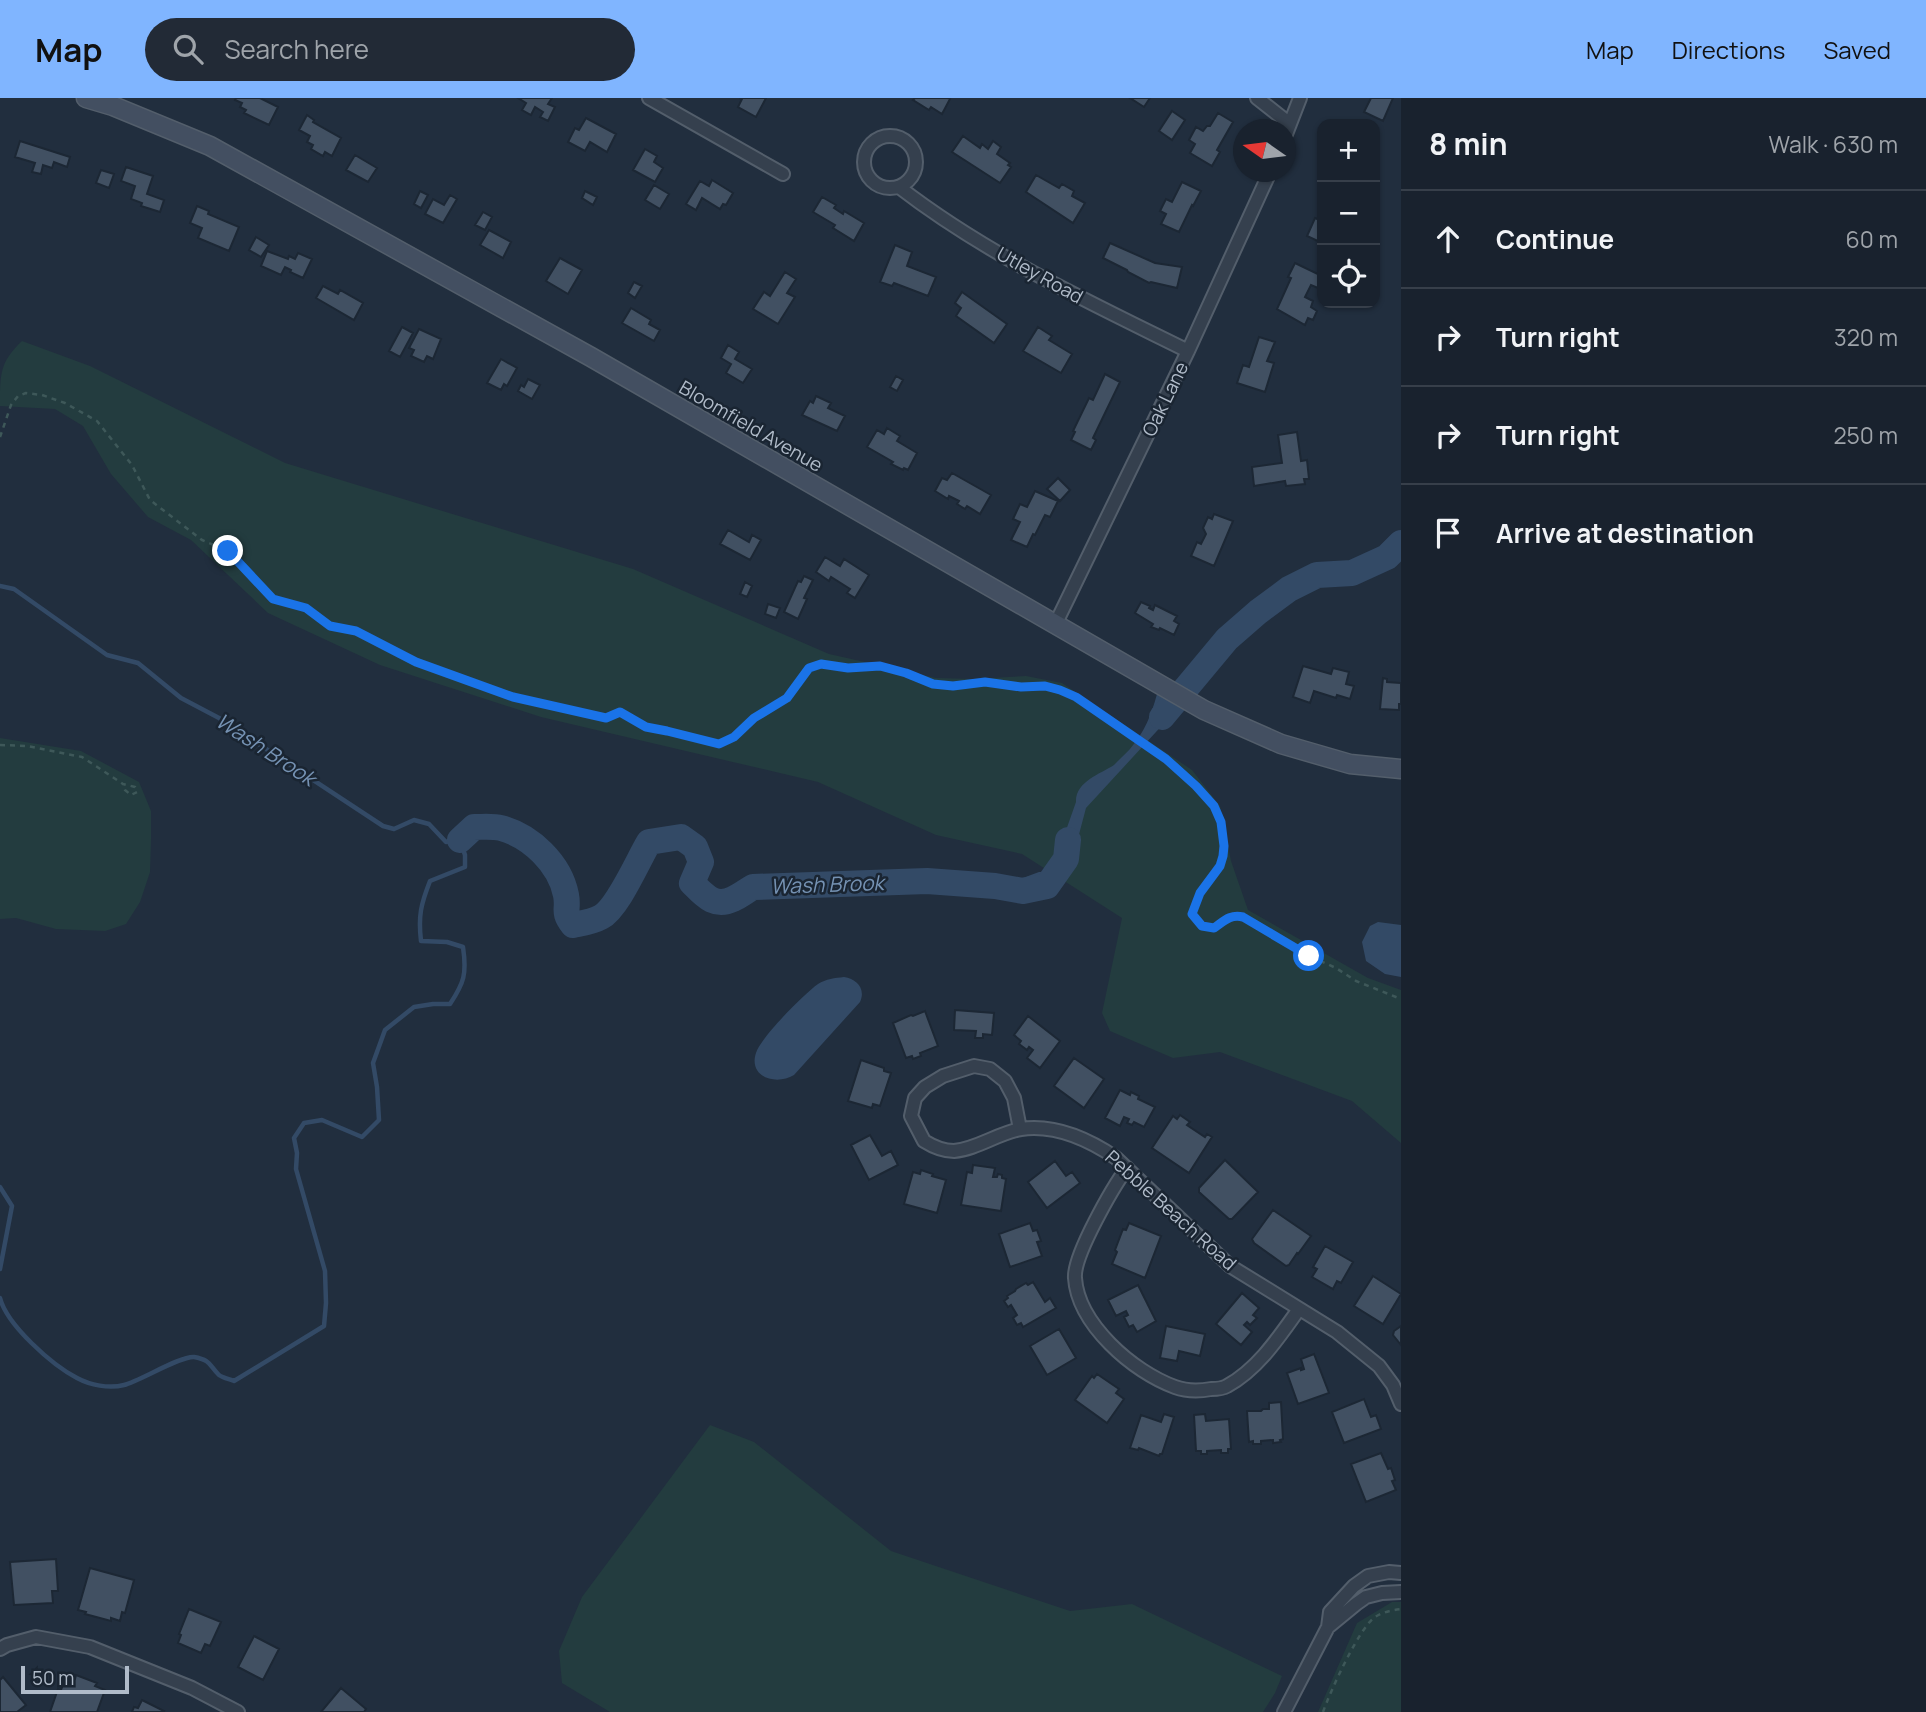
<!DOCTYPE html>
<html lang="en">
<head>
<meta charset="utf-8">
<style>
	body { margin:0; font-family:Manrope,sans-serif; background:#222a36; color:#f1f3f6 }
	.controls { position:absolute; right:21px; top:21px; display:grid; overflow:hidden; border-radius:14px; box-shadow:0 2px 5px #0004 }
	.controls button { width:63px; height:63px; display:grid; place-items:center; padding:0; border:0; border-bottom:2px solid #373f4a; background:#19222e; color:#f1f3f6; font:35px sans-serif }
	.compass { position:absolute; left:1233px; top:21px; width:63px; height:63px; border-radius:50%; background:#19222e; box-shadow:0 2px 5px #0004; rotate:284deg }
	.scale { position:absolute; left:21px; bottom:18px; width:108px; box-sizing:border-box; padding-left:7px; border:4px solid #b0bbc9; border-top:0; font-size:19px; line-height:24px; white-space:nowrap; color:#b0bbc9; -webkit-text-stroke:5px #1a2532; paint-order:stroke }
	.stop { position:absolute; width:21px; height:21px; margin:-16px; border:5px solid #1a73e8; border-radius:50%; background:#fff }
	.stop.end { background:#1a73e8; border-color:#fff; box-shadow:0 2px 7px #0008 }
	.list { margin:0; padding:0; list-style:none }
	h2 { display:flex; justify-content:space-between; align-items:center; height:91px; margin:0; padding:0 28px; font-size:30px }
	h2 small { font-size:23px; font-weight:400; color:#9fa4aa }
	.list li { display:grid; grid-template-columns:46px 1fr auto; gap:21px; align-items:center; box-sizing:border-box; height:98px; padding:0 28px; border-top:2px solid #373f4a }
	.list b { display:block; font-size:26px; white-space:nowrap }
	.list em { font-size:23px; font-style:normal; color:#9fa4aa }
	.icon { flex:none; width:38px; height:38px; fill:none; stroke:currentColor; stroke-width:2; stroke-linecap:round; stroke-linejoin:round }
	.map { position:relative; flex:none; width:1401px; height:1614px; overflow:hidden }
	header { display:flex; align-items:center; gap:42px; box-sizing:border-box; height:98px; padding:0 35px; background:#80b5ff; color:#111 }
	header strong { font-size:33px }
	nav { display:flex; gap:38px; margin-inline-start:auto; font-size:24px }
	.search { width:490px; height:63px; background:#222a36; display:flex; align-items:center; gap:18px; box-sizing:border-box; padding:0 24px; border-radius:38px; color:#9fa4aa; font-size:26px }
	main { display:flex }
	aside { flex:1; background:#19222e }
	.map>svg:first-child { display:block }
</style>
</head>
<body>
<header>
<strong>Map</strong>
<div class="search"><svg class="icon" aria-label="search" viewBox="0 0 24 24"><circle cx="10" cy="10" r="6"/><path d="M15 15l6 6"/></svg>Search here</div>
<nav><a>Map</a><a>Directions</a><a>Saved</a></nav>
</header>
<main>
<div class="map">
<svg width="1401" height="1614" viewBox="0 0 1401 1614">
	<rect width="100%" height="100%" fill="#212e3e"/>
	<path fill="#233c3f" d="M22 243 90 268 285 365 633 471 829 556 936 580 973 581 1026 578 1062 585 1192 672 1220 708 1231 763 1248 812 1368 880 1401 892V1045L1352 1003 1220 954 1173 960 1110 933 1102 915 1122 820 1022 756 936 737 818 684 541 619 380 567 268 515 191 442 148 419 111 376 83 328 55 311 0 308C0 275 0 264 22 243Z
		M0 640 81 653 139 684 151 713V741L150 774 140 804 126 826 105 833 56 831 16 820 0 821Z
		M710 1327 754 1344 891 1453 1070 1513 1132 1506 1282 1578 1275 1595 1263 1614H610L562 1585 559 1553 582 1499Z
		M1392 1504H1401V1614H1318L1357 1525Z"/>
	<path fill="#334a66" d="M1157 596 1179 609 1086 710 1073 759 1068 767 1041 784 1029 796 986 798V783L1009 785 1039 774H1046L1059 761 1062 753 1064 738 1076 704C1075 684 1100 676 1114 667 1119 662 1125 656 1130 651 1145 633 1151 618 1157 596Z
		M1378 824 1401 827V879L1385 876 1366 863 1362 844 1370 828Z
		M844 879C857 881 866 891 860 904L794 977C776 988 748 979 756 955 761 939 804 896 818 886 826 881 835 880 844 879Z"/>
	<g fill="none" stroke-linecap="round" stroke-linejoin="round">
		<path stroke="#334a66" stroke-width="4.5" d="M0 488 14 491 107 557 138 565 181 600 219 620 383 728 394 731 414 722 429 726 446 744 460 742 465 757V769L430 783C421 806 418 818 421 843L447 844 463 849C467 876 464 885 450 906H433L414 909 385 932 373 965 377 989 379 1022 362 1039 322 1022 304 1025 294 1040 297 1055 296 1071 325 1173 326 1205 324 1228 234 1283C229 1281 223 1280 219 1277 209 1267 211 1262 194 1259 180 1258 140 1283 124 1287 109 1291 90 1287 77 1280 52 1267 7 1227 0 1200
			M0 1089 12 1108 0 1171"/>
		<path stroke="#334a66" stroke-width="26" d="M1162 619 1227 541 1258 514 1289 491 1317 477 1352 475 1387 459 1401 445
			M460 742 474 729C483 729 493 728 501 730 531 738 560 766 566 797 569 812 562 813 573 827 583 825 592 824 601 819 618 810 638 762 649 744L681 739 695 749 701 764 692 785C704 797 714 810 733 801 740 798 746 793 753 789L927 783 995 788 1023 793 1047 788 1066 761 1068 742"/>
	</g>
	<path fill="#415062" stroke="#1c2734" stroke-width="2" d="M236 0H260L278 9 269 27 244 15 246 12 240 9 242 5 235 2Z
		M518 0H552L548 6 555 9 548 23 540 19 543 14 535 9 531 17 522 12 526 5Z
		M740 0H766L756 19 738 9 742 1Z
		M915 0H948L950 1 942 16 931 9 929 12 913 2Z
		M1130 0H1150L1144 9Z
		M1371 0H1393L1383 23 1364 14Z
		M1172 13 1185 22 1172 42 1159 33Z
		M1218 15 1233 24 1217 52 1220 54 1212 68 1190 55 1195 46 1189 42 1196 29 1203 33 1207 28H1210Z
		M307 17 314 22 313 24 341 40 332 58 325 54 323 58 311 51 313 47 307 44 310 38 299 32Z
		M586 20 616 36 607 54 590 44 585 53 568 44 575 30 579 32Z
		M963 38 980 50 982 46 988 51 993 43 1001 49 997 56 1010 65 1008 67 1011 69 1000 85 952 54Z
		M20 43 70 59 67 69 54 64 52 70 43 67 41 76 32 74 35 65 15 59Z
		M645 51 657 58 654 64 663 70 655 84 633 72Z
		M355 57 377 70 368 84 346 72Z
		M126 69 153 78 147 96 164 102 160 114 141 108 142 105 131 101 135 88 121 83Z
		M101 72 114 76 109 90 96 85Z
		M1036 77 1059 90 1062 86 1074 93 1072 98 1085 105 1073 125 1026 94Z
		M712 82 733 95 726 107 723 106 720 111 702 100 696 112 686 106 700 83 709 88Z
		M1182 84 1201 93 1193 108 1192 107 1179 134 1161 126 1166 116 1160 113 1166 101 1172 104Z
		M654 87 669 96 660 111 645 102Z
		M420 93 428 97 421 110 414 106Z
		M585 93 597 99 593 107 582 100Z
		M450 97 457 101 443 125 425 116 433 101 444 107Z
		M822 99 836 107 834 110 843 116 844 113 864 125 854 143 833 130 835 127 813 114Z
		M197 108 209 113 208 116 239 129 229 153 198 140 202 130 190 125Z
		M483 114 492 119 485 132 475 127Z
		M1315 120 1322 123V145L1307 138Z
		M489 132 511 144 503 160 480 147Z
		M256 139 269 147 261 159 249 152Z
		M1110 145 1155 165 1182 169 1177 190 1151 184 1149 185 1128 174 1127 172 1103 160Z
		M895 147 912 154 907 168 936 179 928 198 894 185 892 188 880 184Z
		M267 153 288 161 289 158 295 161 298 155 312 161 303 180 290 174 291 172 285 169 281 177 261 168Z
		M560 160 582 172 568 196 546 183Z
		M1295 165 1322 178 1318 190 1311 187 1305 199 1313 203 1311 209 1317 213 1313 222 1308 220 1305 227 1277 211 1291 180 1288 179Z
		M785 174 796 181 787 195 795 199 778 226 753 211 764 194 770 198Z
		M634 184 642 188 635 200 628 195Z
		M323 188 338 196 340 192 363 205 354 222 316 200Z
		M962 194 1007 226 994 245 956 218 961 210 955 205Z
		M631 210 651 222 649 226 660 232 654 243 622 225Z
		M402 229 413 235 400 259 389 253Z
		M1038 229 1052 238 1049 242 1072 256 1061 275 1023 253Z
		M419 231 441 241 433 261 427 258 424 264 411 258 414 252 409 250Z
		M1259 239 1275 244 1267 263 1274 265 1265 294 1237 285 1243 267 1249 269Z
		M728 247 739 254 735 261 752 271 743 285 726 275 731 266 721 260Z
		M501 261 517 270 507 288 504 286 501 292 487 285Z
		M1105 276 1120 284 1093 340 1096 342 1091 352 1071 342 1075 334 1073 333 1089 300 1093 302Z
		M896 278 903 282 897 293 890 289Z
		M528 281 540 287 532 301 518 293 521 287 524 289Z
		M816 298 831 305 828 310 845 318 837 333 802 317 810 303 813 305Z
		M887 330 900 338 897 343 917 355 908 372 904 370 903 372 891 366 893 364 867 349 877 332 884 336Z
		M1297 334 1301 363 1307 362 1309 381H1304L1305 386 1286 388 1285 383 1254 388 1252 369 1282 365 1278 337Z
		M952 375 991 397 980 416 967 408 965 411 957 406 959 403 949 398 948 401 935 393 942 380 947 382Z
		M1058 380 1070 392 1060 403 1047 391Z
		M1035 393 1058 403 1050 419 1045 417 1035 437 1033 436 1027 449 1011 442 1020 424 1013 421 1020 406 1027 409Z
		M1214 416 1233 423 1214 468 1191 458 1197 444 1201 446 1206 436 1203 430 1208 419 1212 421Z
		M728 432 749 444 752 437 761 442 750 462 720 446Z
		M825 459 840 468 844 461 869 477 855 500 847 495 850 491 831 479 829 483 816 474Z
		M804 478 813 482 804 500 807 501 798 521 784 514 798 483 801 484Z
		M745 484 752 488 747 499 740 496Z
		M1141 504 1150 508 1149 510 1153 512 1155 507 1177 518 1174 523 1179 526 1174 537 1160 530 1159 532 1151 529 1153 526 1135 515Z
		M768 506 780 510 776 520 765 516Z
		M1303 568 1331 576 1333 570 1349 574 1346 586 1354 588 1350 601 1337 597 1336 600 1314 593 1310 605 1293 599Z
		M1383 580 1387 581V584L1401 585V606H1399V612L1380 611Z
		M955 912 994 915 992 937 983 936V940H975L976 933 954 932Z
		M925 913 938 948 920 955 921 958 913 961 912 958 906 960 893 925 911 917 913 918Z
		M1028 918 1060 943 1040 970 1027 960 1033 952 1029 949 1027 952 1019 946 1021 943 1014 937Z
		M1074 960 1104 981 1084 1010 1054 988Z
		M861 962 884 970V973L891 975 880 1008 873 1006 872 1010 848 1003Z
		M1120 992 1130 997 1131 994 1139 998 1138 1001 1155 1009 1144 1029 1134 1024 1132 1027 1127 1025 1129 1021 1124 1019 1120 1028 1105 1020Z
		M1180 1017 1190 1024 1187 1027 1205 1039 1207 1036 1212 1039 1189 1075 1152 1050 1173 1018 1177 1021Z
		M870 1037 882 1058 891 1053 898 1067 869 1082 851 1047Z
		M1225 1062 1258 1094 1232 1121H1229L1199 1094V1090Z
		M1055 1063 1066 1078 1072 1074 1080 1085 1047 1110 1028 1084Z
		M973 1067 995 1070 993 1079H997L998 1076 1002 1077V1080L1006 1081 1001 1113 961 1107 967 1074 972 1075Z
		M921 1072 933 1076 932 1078 946 1082 937 1115 904 1106 913 1074 920 1076Z
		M1273 1112 1311 1138 1298 1156 1297 1155 1289 1167 1286 1168 1254 1145 1252 1141Z
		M1030 1125 1033 1133 1037 1132 1041 1143 1037 1144 1042 1158 1010 1169 999 1136Z
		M1129 1125 1161 1138 1145 1180 1112 1166 1117 1154 1115 1152 1123 1131 1126 1132Z
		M1325 1148 1353 1164 1341 1185 1337 1183 1333 1191 1312 1179 1317 1171 1313 1169Z
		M1373 1178 1401 1196 1383 1226 1354 1208Z
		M1033 1184 1045 1204 1050 1200 1056 1210 1023 1229 1021 1225 1017 1227 1013 1220 1017 1217 1011 1207 1008 1209 1004 1203 1008 1200 1007 1198 1015 1193 1016 1191 1026 1185 1028 1187Z
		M1138 1187 1156 1223 1137 1234 1133 1227 1129 1229 1124 1219 1128 1217 1126 1213 1116 1218 1108 1202Z
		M1242 1195 1259 1210 1253 1217 1257 1220 1250 1227 1247 1224 1244 1227 1252 1234 1241 1247 1216 1226Z
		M1166 1228 1205 1236 1200 1258 1179 1253 1177 1263 1160 1260Z
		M1401 1228V1247L1393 1237 1394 1233Z
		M1059 1231 1076 1260 1047 1277 1030 1248Z
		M1314 1256 1329 1295 1298 1306 1287 1275 1301 1270V1272L1304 1271 1301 1261Z
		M1097 1276 1119 1291 1116 1295 1124 1301 1107 1325 1075 1302 1092 1278 1094 1280Z
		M1364 1301 1371 1319 1376 1317 1381 1331 1344 1345 1332 1314Z
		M1281 1304 1283 1341 1280 1342 1281 1344 1273 1345V1342L1261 1343V1346H1253V1343L1249 1344 1247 1313H1261L1263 1311H1269V1305Z
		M1164 1316 1174 1319 1162 1356H1160L1159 1358 1139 1350 1138 1352 1130 1350 1141 1317 1161 1324Z
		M1205 1316 1206 1323 1229 1321 1231 1351H1228V1355H1221V1352L1207 1353V1356H1201V1353H1196L1194 1317Z
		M1381 1355 1388 1371 1391 1370 1395 1382 1392 1383 1396 1392 1366 1404 1351 1366Z
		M56 1461 58 1493H52L53 1505 14 1507 10 1464Z
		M90 1470 134 1482 125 1515 122 1514 120 1523 111 1520V1523L85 1516 86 1514 78 1512Z
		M189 1511 221 1524 210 1548 205 1546 201 1555 178 1545 181 1537 179 1536Z
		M254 1538 279 1551 263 1582 238 1569Z
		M76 1577 97 1585 95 1588 105 1592 97 1614H50L58 1591 61 1592 66 1578 75 1581Z
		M3 1579 26 1607 17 1614H0V1582Z
		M341 1590 366 1611 364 1614H321Z
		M142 1602 164 1613 163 1614H132L134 1609 138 1610Z"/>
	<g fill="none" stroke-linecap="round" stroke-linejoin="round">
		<g stroke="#535e6b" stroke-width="16">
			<path id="street" d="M649 0 783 76
				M1257 0 1290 26
				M1286 36 1300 0
				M864 64a26 26 0 1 1 52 0a26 26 0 1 1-52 0Z
				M899 89C987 157 1089 204 1188 253
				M1055 527 1188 253 1270 74
				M1020 1031 1014 1000 1005 983 990 971 974 968 943 978 925 989 915 1000 911 1018 924 1043C932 1048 944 1053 954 1053 977 1051 998 1035 1021 1031 1056 1026 1088 1041 1116 1060L1230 1168 1337 1234 1379 1268 1393 1287 1401 1306
				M1127 1070C1113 1089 1073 1158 1075 1180 1078 1226 1133 1274 1175 1289 1186 1293 1200 1293 1211 1291 1217 1291 1222 1291 1227 1288 1258 1271 1279 1239 1299 1211
				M1328 1529 1330 1514 1354 1488 1368 1478 1389 1474 1401 1475
				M0 1551 7 1547 36 1539 90 1549 192 1590 238 1614
				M1284 1614 1328 1529 1356 1506 1366 1499 1382 1495 1401 1494"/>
		</g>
		<g stroke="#535e6b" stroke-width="21">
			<path id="secondary" d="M86 0 113 8 210 48 591 259 1204 612 1281 646 1350 666 1401 671"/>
		</g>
		<path stroke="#3e5859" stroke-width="2.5" stroke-dasharray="5 5" stroke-linecap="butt" d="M0 339 11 307 18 298 26 295 42 297 65 305 97 323 132 367 150 402 202 442 228 453 273 501 306 510 330 528 356 533 416 564 513 599 606 620 620 614 646 629 719 646 735 639 753 620 787 600 809 570 821 566 848 570 880 568 906 575 933 586 953 588 985 584 1021 589 1045 588 1060 591 1076 599 1166 661 1197 688 1214 708 1221 724 1224 748 1223 758 1220 768 1200 795 1193 816 1202 828 1214 830C1224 823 1231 816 1243 819L1309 858 1336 870 1356 883 1401 901
			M0 647 27 648 82 659 123 686 135 689 137 694 131 697 125 692 123 686
			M1323 1614C1330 1594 1359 1530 1375 1519 1383 1514 1392 1512 1401 1511"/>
		<use href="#street" stroke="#35404e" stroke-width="12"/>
		<use href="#secondary" stroke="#434f61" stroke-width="18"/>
	</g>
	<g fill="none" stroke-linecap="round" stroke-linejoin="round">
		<path stroke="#1a73e8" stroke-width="9" d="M228 453 273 501 306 510 330 528 356 533 416 564 513 599 606 620 620 614 646 629 667 633 719 646 734 639 754 620 787 600 809 570 821 566 848 570 880 568 906 575 933 586 953 588 985 584 1021 589 1045 588 1060 592 1076 599 1166 661 1196 688 1214 708 1221 724 1224 748 1223 758 1220 768 1200 795 1192 816 1202 828 1214 830C1224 823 1230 816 1243 819L1309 858"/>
	</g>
	<g text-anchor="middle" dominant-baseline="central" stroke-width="5" stroke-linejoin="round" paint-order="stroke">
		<g font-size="19" fill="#b0bbc9" stroke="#1a2532">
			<text transform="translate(1040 177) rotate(29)">Utley Road</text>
			<text transform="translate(1165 301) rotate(-64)">Oak Lane</text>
			<text transform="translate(751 328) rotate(30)">Bloomfield Avenue</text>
			<text transform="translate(1171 1112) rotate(42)">Pebble Beach Road</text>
		</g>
		<g font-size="21" font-style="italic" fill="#7592b3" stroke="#1a2532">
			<text transform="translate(266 651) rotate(33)">Wash Brook</text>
			<text transform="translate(827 786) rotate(-2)">Wash Brook</text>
		</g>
	</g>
</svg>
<div class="controls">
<button>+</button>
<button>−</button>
<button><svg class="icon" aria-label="locate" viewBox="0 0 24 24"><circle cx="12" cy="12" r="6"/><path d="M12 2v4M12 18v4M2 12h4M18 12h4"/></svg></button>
</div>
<svg class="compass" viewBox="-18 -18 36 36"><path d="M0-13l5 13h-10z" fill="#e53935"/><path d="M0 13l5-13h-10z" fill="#9fa4aa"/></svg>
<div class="scale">50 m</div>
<div class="stop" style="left:1309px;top:858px"></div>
<div class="stop end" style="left:228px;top:453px"></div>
</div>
<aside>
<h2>8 min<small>Walk · 630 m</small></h2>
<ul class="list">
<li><svg class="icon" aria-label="ahead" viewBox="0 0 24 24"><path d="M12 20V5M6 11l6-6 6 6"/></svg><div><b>Continue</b></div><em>60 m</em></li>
<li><svg class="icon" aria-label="right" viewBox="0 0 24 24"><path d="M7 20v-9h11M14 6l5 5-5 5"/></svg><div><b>Turn right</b></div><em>320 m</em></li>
<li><svg class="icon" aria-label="right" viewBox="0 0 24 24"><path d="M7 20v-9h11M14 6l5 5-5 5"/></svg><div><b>Turn right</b></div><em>250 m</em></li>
<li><svg class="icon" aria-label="arrive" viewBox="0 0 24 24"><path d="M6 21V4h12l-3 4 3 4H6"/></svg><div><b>Arrive at destination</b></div></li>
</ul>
</aside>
</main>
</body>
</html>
